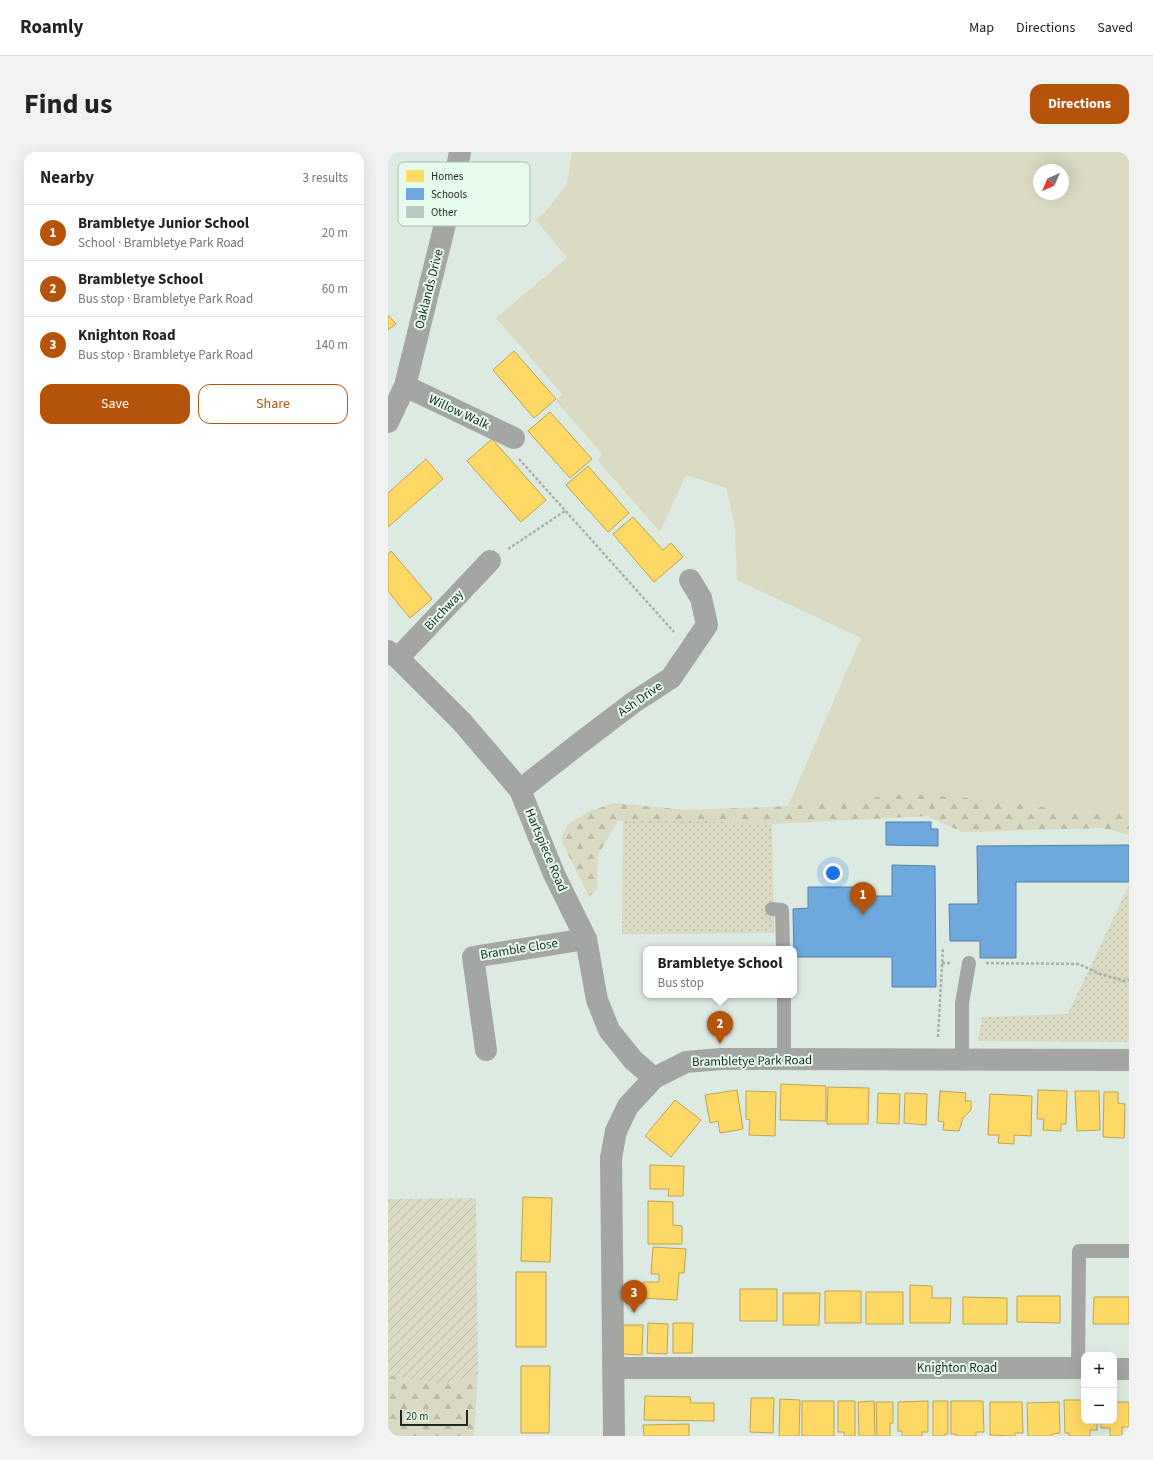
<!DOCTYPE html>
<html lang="en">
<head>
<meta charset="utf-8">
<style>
	body { margin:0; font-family:"Source Sans 3",sans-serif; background:#f2f2f2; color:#222 }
	.controls { position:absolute; right:12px; bottom:12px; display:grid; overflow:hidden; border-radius:8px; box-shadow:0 4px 16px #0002 }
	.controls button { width:36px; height:36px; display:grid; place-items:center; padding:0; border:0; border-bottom:1px solid #e0e0e0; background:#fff; color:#222; font:20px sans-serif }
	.compass { position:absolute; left:645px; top:12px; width:36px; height:36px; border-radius:50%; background:#fff; box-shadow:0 4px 16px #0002; rotate:224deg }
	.scale { position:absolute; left:12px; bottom:10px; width:68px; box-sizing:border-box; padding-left:4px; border:2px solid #1e2621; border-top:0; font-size:11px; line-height:14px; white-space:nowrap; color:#1e2621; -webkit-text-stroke:3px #e5fced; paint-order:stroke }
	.you { position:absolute; left:445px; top:721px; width:14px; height:14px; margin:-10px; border:3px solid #fff; border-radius:50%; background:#1a73e8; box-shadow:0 0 0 6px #1a73e833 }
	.badge { display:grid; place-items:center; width:26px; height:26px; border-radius:50%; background:#b45309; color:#fff; font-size:13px; font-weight:700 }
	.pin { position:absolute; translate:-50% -33px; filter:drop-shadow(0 1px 2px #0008) }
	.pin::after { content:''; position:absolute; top:21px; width:14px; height:12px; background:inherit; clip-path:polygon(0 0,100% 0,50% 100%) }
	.popup { position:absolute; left:255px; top:794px; width:154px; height:52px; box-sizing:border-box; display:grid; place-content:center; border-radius:8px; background:#fff; filter:drop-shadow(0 1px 3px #0005); font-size:13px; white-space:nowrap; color:#767676 }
	.popup b { font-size:15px; color:#222 }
	.popup::after { content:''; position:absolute; left:50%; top:100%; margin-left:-8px; border:8px solid transparent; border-top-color:#fff }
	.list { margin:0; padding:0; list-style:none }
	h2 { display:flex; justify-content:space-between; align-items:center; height:52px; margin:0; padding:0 16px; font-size:17px }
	h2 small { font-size:13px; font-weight:400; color:#767676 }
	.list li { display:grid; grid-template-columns:26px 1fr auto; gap:12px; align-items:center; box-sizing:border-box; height:56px; padding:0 16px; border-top:1px solid #e0e0e0 }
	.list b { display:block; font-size:15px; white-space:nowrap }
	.list p { margin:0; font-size:13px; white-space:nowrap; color:#767676 }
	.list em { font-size:13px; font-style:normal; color:#767676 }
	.actions { display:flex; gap:8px; padding:12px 16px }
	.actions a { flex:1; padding:9px 0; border:1px solid #b45309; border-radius:12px; text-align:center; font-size:14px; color:#b45309 }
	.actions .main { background:#b45309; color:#fff }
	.map { position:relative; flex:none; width:741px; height:1284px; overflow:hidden; border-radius:12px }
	header { display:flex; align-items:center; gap:24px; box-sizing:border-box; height:56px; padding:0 20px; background:#fff; border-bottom:1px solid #e0e0e0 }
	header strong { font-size:19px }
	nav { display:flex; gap:22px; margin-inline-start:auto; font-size:14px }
	.intro { display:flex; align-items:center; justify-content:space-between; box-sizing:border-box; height:96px; padding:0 24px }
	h1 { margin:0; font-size:28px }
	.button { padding:10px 18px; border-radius:12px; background:#b45309; color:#fff; font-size:14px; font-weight:700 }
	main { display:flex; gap:24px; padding:0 24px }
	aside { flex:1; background:#fff; border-radius:12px; box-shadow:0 4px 16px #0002 }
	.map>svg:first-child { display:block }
</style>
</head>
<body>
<header>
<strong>Roamly</strong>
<nav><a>Map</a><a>Directions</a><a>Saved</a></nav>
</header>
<div class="intro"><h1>Find us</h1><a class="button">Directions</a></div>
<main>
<aside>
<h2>Nearby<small>3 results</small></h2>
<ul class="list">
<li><span class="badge">1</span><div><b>Brambletye Junior School</b><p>School · Brambletye Park Road</p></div><em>20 m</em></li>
<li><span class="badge">2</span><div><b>Brambletye School</b><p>Bus stop · Brambletye Park Road</p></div><em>60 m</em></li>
<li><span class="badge">3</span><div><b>Knighton Road</b><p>Bus stop · Brambletye Park Road</p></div><em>140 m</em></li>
</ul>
<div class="actions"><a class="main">Save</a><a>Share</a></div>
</aside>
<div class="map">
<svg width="741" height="1284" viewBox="0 0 741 1284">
	<defs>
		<pattern id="forest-firs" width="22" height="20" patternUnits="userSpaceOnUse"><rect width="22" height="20" fill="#d9dac1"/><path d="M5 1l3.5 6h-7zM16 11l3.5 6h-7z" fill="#babba6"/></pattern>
		<pattern id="park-dots" width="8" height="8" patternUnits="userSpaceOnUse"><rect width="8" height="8" fill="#d9dac1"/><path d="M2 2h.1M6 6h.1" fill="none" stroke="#babba6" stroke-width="1.8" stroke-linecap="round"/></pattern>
		<pattern id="garden-furrows" width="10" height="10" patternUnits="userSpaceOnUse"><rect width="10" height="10" fill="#d9dac1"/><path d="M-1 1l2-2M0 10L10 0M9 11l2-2" fill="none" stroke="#babba6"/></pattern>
	</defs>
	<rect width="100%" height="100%" fill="#ddeae1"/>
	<path fill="#d9dac1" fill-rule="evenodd" d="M184 0H741V661L680 659 610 648 518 642 400 654 473 486 349 428 347 374 338 336 298 323 272 380 210 309 214 302 168 249 174 242 108 166 179 106 148 68 158 59 179 32ZM651 18H675V42H651Z"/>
	<path fill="url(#forest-firs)" d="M518 642 610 648 680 659 741 661V683L715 676 574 680 539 664 384 672 278 667 230 669 210 703 209 737 201 745 173 688 180 672 202 659 226 651 299 658 400 654Z
		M0 1219 5 1224 55 1232 90 1222 86 1284H0Z"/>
	<path fill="url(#park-dots)" d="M278 667 384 672 386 781 234 782 235 669Z
		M741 733V890L590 889 594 865 680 862Z"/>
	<path fill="url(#garden-furrows)" d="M88 1046 90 1222 55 1232 4 1224 0 1219V1047Z"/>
	<path fill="#ffd966" stroke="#bca351" d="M0 163 8 172 0 178Z
		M126 199 168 247 146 266 105 218Z
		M162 260 204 307 182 326 140 279Z
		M104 287 158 348 133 370 79 309Z
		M38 307 55 327 0 375V341Z
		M200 314 241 361 220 380 178 333Z
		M245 365 275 398 283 391 295 405 266 430 225 382Z
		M3 399 44 447 22 466 0 439V402Z
		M393 932 438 934V969L392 968Z
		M440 935 481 936 480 972H439Z
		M349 938 355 977 332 981 330 969 322 971 317 943Z
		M650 938 679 939 678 972H673V979L655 978 656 967H649Z
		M358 939 388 940 387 984 361 983 362 968 358 967Z
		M552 939 578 941 577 949H583V958L575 966 571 979 555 978 556 970 550 969Z
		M687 939H711L712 978 689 979Z
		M716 940H730V951L737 952 736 986 715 985Z
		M490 941 512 942 511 972 489 971Z
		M517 941 539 942 538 973 516 971Z
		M602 942 644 944 643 984 626 983V992L610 991 611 983H600Z
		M287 948 313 968 283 1005 257 984Z
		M262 1013 296 1014 295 1044H280L281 1037H262Z
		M135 1045 164 1046 162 1110 133 1109Z
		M260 1049 285 1050V1073L294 1074V1092H260Z
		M265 1095 298 1097 296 1121H291L289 1148 255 1146 256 1130H271V1122H263Z
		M128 1120H158V1195H128Z
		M522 1133 544 1134V1146H563L562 1171H522Z
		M352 1137H389V1169H352Z
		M437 1139H473V1171H437Z
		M478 1140H515V1172H478Z
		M395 1141H432L431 1173H395Z
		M629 1144H672V1171L629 1170Z
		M575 1145 619 1146V1172H575Z
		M706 1145H741V1172H705Z
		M260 1171 280 1172 279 1202 259 1201Z
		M285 1171H305L304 1201H285Z
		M235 1173H255L254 1203 235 1202Z
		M133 1214H162L161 1281H133Z
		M257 1244 302 1245 303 1251H326V1269L256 1268Z
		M363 1246H386L385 1281 362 1280Z
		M392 1247 412 1248 411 1284H391Z
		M676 1248H696V1269H709V1278H702V1284H681V1281H677Z
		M414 1249H446V1284H414Z
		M450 1249H467V1284H456V1280H450Z
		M486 1249 487 1284H471L470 1250Z
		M540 1249V1280H534V1284H514V1279H510V1250Z
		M545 1249H560V1282H557V1284H545Z
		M563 1249H595L596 1280H588V1284H568V1282H563Z
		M488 1250H505V1271H502V1284H489Z
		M602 1250H634L635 1281H627V1284L602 1283Z
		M671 1250 672 1281 664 1282V1284H640L639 1251Z
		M726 1250H741V1275H734V1284H722V1276H713V1269H726Z
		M301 1272V1284H256L255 1273Z"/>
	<path fill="#6fa8dc" stroke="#5781a4" d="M498 670H543V677H550V694L498 693Z
		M741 693V730H628V806H592V789H562L561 752H590L589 694Z
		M504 713 547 714 548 835H504V805H406L405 757 420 756V735H471L472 744H504Z"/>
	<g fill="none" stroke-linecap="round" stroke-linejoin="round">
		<path stroke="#a8aea9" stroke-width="2.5" stroke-dasharray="3 2" stroke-linecap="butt" d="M131 307 286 480
			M120 397 177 359
			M554 811H563
			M598 811 691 812 712 822 737 829 741 828
			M550 885 555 795"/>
		<path stroke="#a3a6a2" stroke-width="14" d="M384 757 394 758 395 797
			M396 843V907
			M574 907V851L581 811
			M690 1216 691 1099H741"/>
		<path stroke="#a3a6a2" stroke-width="22" d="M17 234 126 286
			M0 270 17 234 60 60 72 0
			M0 499 10 506 74 570 132 638 166 722 198 787 209 848 221 878 245 908 266 926
			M10 506 102 409
			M132 638 192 591 246 550 283 526 319 473 313 446 302 428
			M98 898 85 805 198 787
			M225 1216H696
			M726 1217H741
			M226 1284 223 1006 228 979 240 954 266 926 298 910 333 907 741 908"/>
	</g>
	<g text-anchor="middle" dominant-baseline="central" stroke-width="4" stroke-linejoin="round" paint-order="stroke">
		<g font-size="13" fill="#1e2621" stroke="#e5fced">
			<text transform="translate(41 137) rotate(-76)">Oaklands Drive</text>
			<text transform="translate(71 260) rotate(25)">Willow Walk</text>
			<text transform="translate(56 458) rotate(-47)">Birchway</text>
			<text transform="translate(252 547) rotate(-35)">Ash Drive</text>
			<text transform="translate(158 698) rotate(67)">Hartspiece Road</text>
			<text transform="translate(131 797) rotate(-9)">Bramble Close</text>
			<text transform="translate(364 909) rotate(-1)">Brambletye Park Road</text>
			<text x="569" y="1216">Knighton Road</text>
		</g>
	</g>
	<rect x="10" y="10" width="132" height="64" rx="6" fill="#e5fced" stroke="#a9bcb0" stroke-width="1"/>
	<rect x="18" y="18" width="18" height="12" fill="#ffd966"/>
	<rect x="18" y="36" width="18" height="12" fill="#6fa8dc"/>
	<rect x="18" y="54" width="18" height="12" fill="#bbc7c2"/>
	<g font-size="11" fill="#1e2621">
		<text x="43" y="28">Homes</text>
		<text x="43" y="46">Schools</text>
		<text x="43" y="64">Other</text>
	</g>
</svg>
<div class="controls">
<button>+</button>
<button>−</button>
</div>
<svg class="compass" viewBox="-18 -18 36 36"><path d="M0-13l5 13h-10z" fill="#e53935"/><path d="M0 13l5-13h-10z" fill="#767676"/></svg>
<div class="scale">20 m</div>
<div class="you"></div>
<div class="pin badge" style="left:475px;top:763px">1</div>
<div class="pin badge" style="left:332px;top:892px">2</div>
<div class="popup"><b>Brambletye School</b>Bus stop</div>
<div class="pin badge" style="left:246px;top:1161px">3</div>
</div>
</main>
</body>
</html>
